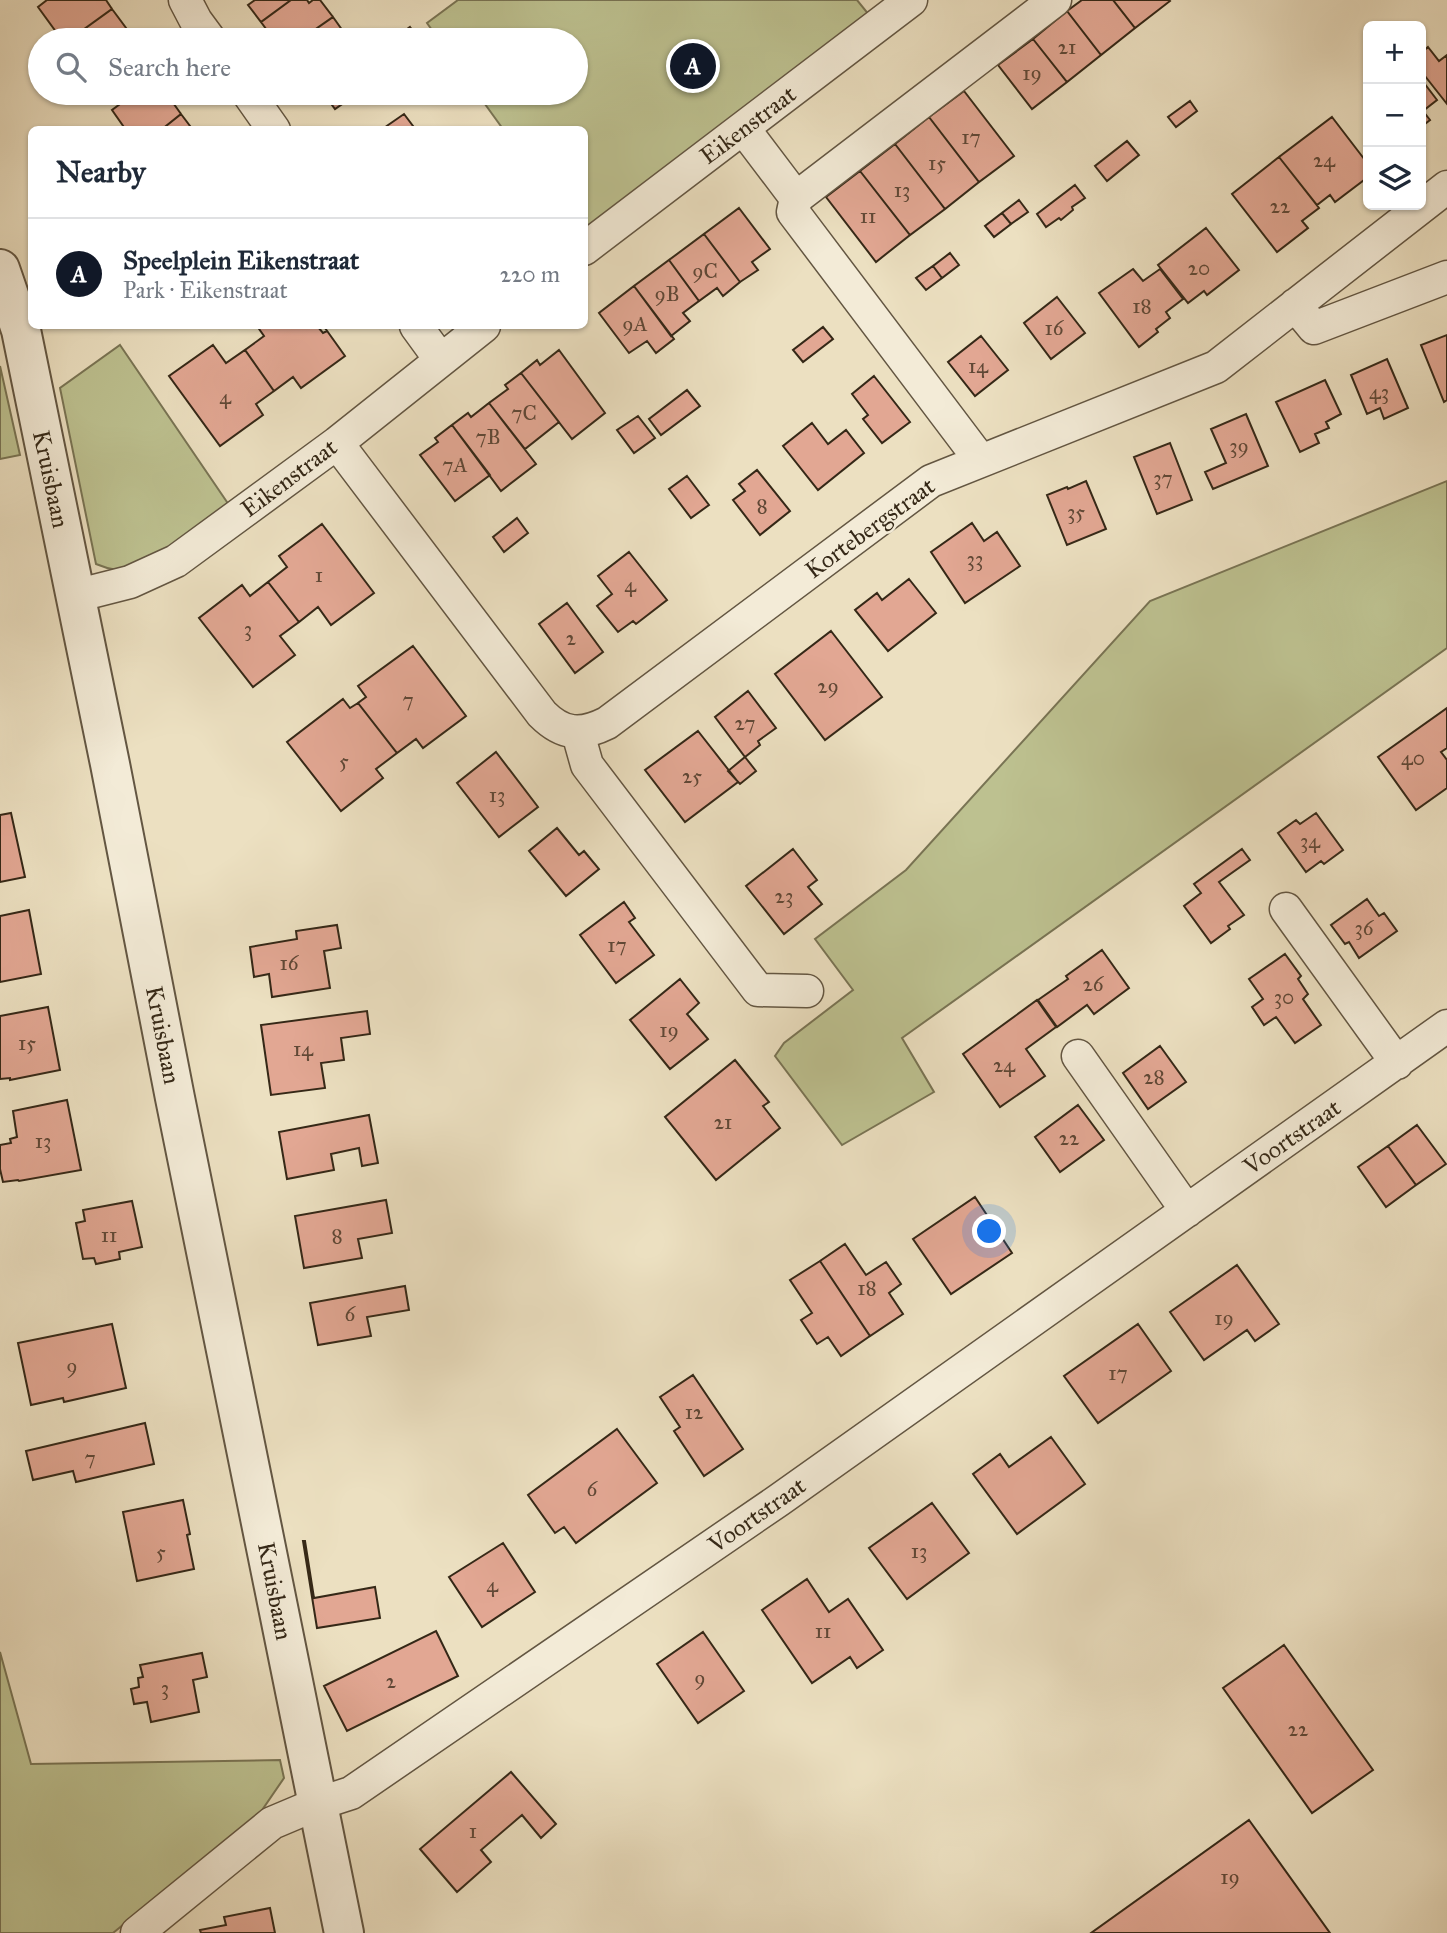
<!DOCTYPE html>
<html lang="en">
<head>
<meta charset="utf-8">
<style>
	body { margin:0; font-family:"IM FELL Great Primer",serif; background:#f2f2f3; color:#1f2937 }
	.controls { position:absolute; right:21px; top:21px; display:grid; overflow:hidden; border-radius:10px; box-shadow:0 2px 5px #0004 }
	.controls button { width:63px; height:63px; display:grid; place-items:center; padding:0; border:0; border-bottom:2px solid #e0e1e3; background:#fff; color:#1f2937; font:35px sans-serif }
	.you { position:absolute; left:990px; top:1232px; width:24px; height:24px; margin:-18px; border:5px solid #fff; border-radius:50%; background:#1a73e8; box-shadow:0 0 0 10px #1a73e833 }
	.badge { display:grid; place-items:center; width:46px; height:46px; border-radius:50%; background:#111827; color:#fff; font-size:23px; font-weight:700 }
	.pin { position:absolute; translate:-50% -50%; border:4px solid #fff; box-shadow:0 2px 7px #0006 }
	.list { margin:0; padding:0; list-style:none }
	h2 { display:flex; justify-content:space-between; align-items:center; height:91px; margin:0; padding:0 28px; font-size:30px }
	h2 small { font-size:23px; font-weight:400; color:#747a83 }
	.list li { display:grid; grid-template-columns:46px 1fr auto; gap:21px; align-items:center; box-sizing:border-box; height:112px; padding:0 28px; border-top:2px solid #e0e1e3 }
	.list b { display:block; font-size:26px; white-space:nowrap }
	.list p { margin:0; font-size:23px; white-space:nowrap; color:#747a83 }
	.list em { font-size:23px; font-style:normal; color:#747a83 }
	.icon { flex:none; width:38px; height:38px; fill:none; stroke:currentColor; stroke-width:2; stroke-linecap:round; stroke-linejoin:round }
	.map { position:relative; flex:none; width:1447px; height:1933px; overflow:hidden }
	.search { position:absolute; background:#fff; box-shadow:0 2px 5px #0004; left:28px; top:28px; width:560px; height:77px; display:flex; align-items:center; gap:18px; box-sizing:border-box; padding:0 24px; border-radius:38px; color:#747a83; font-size:26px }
	.panel { position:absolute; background:#fff; box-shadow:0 2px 5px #0004; left:28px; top:126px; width:560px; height:203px; border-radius:10px }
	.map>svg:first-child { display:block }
</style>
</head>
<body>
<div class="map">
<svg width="1447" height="1933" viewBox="0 0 1447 1933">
	<rect width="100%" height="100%" fill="#ece0c1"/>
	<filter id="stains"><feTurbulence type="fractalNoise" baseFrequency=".00286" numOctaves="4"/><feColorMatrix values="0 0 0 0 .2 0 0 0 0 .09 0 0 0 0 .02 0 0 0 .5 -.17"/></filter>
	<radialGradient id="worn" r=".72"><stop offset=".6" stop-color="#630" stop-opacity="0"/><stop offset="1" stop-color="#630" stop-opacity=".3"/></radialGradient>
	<path fill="#bdc190" stroke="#797454" stroke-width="2" d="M458 0H857L870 16 585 233 584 130 503 129 477 93H576V40H439L427 23Z
		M120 345 229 505C203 524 149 572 117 570 110 569 103 567 96 564L60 388Z
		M0 366 20 455 0 459Z
		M1447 481V648L902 1038 934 1092 842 1145 775 1056 784 1043 853 990 815 939 906 870 1150 601Z
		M0 1652 31 1764 280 1760 284 1778 260 1813 113 1933H0Z"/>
	<path fill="#e2a793" stroke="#352817" stroke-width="2" d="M47 0H106L112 9 69 40H62L38 7Z
		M255 0H291L261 22 248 5Z
		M291 0H307L309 3 313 0H320L333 17 300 40H285L279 32 272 37 261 22Z
		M1082 0H1113L1135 28 1101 55 1067 11Z
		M1113 0H1169L1170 1 1135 28Z
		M112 9 135 40H69Z
		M1067 11 1101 55 1067 82 1033 39Z
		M333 17 345 34 336 40H300Z
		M410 27 420 40H392Z
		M1033 39 1067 82 1032 109 998 65Z
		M1428 47 1439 61 1447 55V104L1421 71V53Z
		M1421 79 1437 100 1423 111 1430 120 1421 127Z
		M964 91 1014 156 979 182 929 117Z
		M135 93H166L181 114 161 130H126L112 110Z
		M313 93H358L335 109 324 94 317 99Z
		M1190 101 1197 111 1176 127 1168 117Z
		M181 114 193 130H161Z
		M404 114 416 130H381Z
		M929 117 979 182 945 209 895 144Z
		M1332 117 1368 164V177L1335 202 1330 195 1317 205 1279 157Z
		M1127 141 1139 155 1107 181 1095 166Z
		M895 144 945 209 910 235 860 171Z
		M1279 157 1319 208 1302 221 1308 228 1277 252 1232 194Z
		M860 171 910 235 876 262 826 197Z
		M1075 185 1085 198 1072 207 1073 210 1061 220 1059 218 1046 227 1037 214Z
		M1019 200 1028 212 1011 224 1002 213Z
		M739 208 770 249 752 262 758 270 740 282 704 234Z
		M1002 213 1011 224 994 237 985 226Z
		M1206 228 1239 270 1207 295 1204 291 1188 303 1158 265Z
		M704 234 740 282 723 296 717 288 699 301 669 260Z
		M950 253 959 265 942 278 933 266Z
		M669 260 699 301 683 313 690 321 671 336 634 286Z
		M933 266 942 278 926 290 916 278Z
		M1133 269 1143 281 1160 269 1183 299 1166 312 1170 318 1156 329 1158 332 1139 347 1099 293Z
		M634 286 674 339 656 353 647 341 629 353 599 313Z
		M1057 297 1085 333 1051 359 1024 323Z
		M257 326H319L318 327 323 333 327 331 325 328 345 356 301 388 293 377 274 391 245 350 264 336Z
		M823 327 833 339 803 362 793 350Z
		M1447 335V400L1444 402 1421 345Z
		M981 336 1008 370 975 396 948 362Z
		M213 345 226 363 245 350 274 391 256 404 263 415 220 446 169 376Z
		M559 350 605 413 572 439 521 373 537 360 540 365Z
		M1387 359 1408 408 1384 419 1380 408 1367 414 1351 375Z
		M521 373 559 422 525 449 489 403 508 389 505 385Z
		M874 376 910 422 882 443 863 419 868 415 852 394Z
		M1325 380 1341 414 1326 422 1329 428 1315 434 1319 443 1300 452 1276 402Z
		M687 390 700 406 661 435 649 419Z
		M489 403 536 464 501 491 452 425 468 413 471 417Z
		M1246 414 1268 466 1213 489 1205 472 1226 463 1211 429Z
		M638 416 655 438 634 453 617 430Z
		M812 423 828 444 846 430 864 453 818 490 783 446Z
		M452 425 490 475 455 501 420 455 438 442 435 438Z
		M1170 443 1192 500 1157 514 1134 457Z
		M757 470 790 511 760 535 733 500 745 491 739 484Z
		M687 476 709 505 691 518 669 489Z
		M1086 481 1106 529 1067 545 1047 495 1067 487 1068 489Z
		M517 518 528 533 504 552 493 537Z
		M972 523 984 541 997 532 1020 566 965 603 931 552Z
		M322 524 374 593 331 625 318 607 299 622 268 582 287 567 279 556Z
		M629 552 667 600 636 624 633 621 618 632 597 606 612 594 598 576Z
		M909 579 936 613 888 651 855 610 877 593 882 600Z
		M268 582 299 622 280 636 295 655 253 687 199 618 242 585 250 596Z
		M567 603 603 652 575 673 539 624Z
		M831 631 882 697 825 740 775 674Z
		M413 646 466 716 423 748 416 739 397 753 358 703 366 697 358 686Z
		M748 691 776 728 758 741 760 745 745 757 715 717Z
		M343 699 350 708 358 703 397 753 376 769 383 778 341 811 287 742Z
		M1447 708V748L1441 752 1447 760V788L1416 810 1378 757Z
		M698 731 738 782 685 822 645 770Z
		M496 752 538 807 499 837 457 783Z
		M745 757 756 771 740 784 728 771Z
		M11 813 25 877 0 882V815Z
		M1316 813 1343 850 1324 864 1321 861 1306 872 1278 833 1296 820 1300 824Z
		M557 828 579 855 584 851 599 869 566 896 529 851Z
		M793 849 817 880 808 887 822 904 784 934 746 886Z
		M1242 849 1250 860 1219 882 1244 915 1228 926 1230 929 1211 943 1184 906 1201 893 1194 884Z
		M1367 899 1379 916 1384 913 1397 931 1359 958 1349 942 1345 944 1331 925Z
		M624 902 635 918 629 922 654 955 616 983 580 935Z
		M29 910 41 974 0 982V916Z
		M337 925 341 948 324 951 330 988 272 997 269 974 254 977 250 947 297 939 296 931Z
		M1102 950 1129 988 1094 1014 1087 1005 1057 1027 1038 1000 1068 979 1066 976Z
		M1285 954 1301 976 1298 979 1308 994 1303 999 1321 1025 1295 1043 1276 1017 1264 1025 1252 1007 1263 999 1249 979Z
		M680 979 699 1003 687 1014 708 1039 670 1069 630 1020Z
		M1037 1000 1056 1027 1026 1049 1045 1076 1000 1107 963 1054Z
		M48 1007 60 1070 10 1080V1078L0 1079V1016Z
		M367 1011 370 1034 341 1038 344 1060 321 1063 325 1088 271 1095 261 1025Z
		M1160 1046 1186 1082 1148 1109 1123 1073Z
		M735 1060 769 1102 763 1106 780 1128 716 1180 665 1117Z
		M67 1100 81 1170 19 1181 18 1180 3 1182 0 1169V1145L11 1143 10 1139 17 1137 13 1111Z
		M1078 1105 1104 1140 1060 1172 1035 1137Z
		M369 1115 378 1163 362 1166 359 1148 331 1154 334 1170 287 1179 279 1132Z
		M1417 1125 1446 1164 1416 1185 1388 1146Z
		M1388 1146 1416 1185 1386 1207 1358 1167Z
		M975 1197 1012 1253 951 1294 913 1239Z
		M386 1200 392 1233 358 1239 362 1258 304 1268 295 1216Z
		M132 1201 142 1247 119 1252 120 1259 96 1264 94 1258 83 1259 76 1223 85 1221 83 1210Z
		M845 1244 866 1275 886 1262 901 1284 889 1293 903 1314 870 1336 820 1261Z
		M820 1261 870 1336 841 1356 828 1337 817 1344 801 1320 812 1313 790 1280Z
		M1237 1265 1279 1324 1255 1341 1247 1330 1204 1360 1170 1312Z
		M405 1286 409 1310 367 1317 371 1336 318 1345 310 1303Z
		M112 1324 126 1388 64 1402 63 1398 31 1405 18 1343Z
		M1138 1324 1171 1371 1098 1423 1064 1376Z
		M693 1375 743 1449 704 1476 674 1431 680 1427 660 1397Z
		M145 1423 154 1464 76 1482 73 1471 33 1480 26 1451Z
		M617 1429 657 1483 576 1543 564 1527 555 1533 528 1495Z
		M1051 1437 1085 1484 1017 1534 973 1474 1000 1454 1009 1467Z
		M183 1500 190 1534 187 1535 194 1569 137 1581 123 1512Z
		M932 1503 969 1553 907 1599 869 1548Z
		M303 1541H305L314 1598 375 1587 380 1618 317 1628Z
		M503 1543 535 1592 482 1627 449 1577Z
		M807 1579 829 1612 848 1599 883 1650 857 1668 850 1657 812 1683 762 1610Z
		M436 1631 458 1676 347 1731 324 1686Z
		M703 1632 744 1691 698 1723 657 1664Z
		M1284 1645 1373 1770 1312 1813 1223 1688Z
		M202 1653 207 1677 193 1680 199 1712 151 1722 147 1702 134 1704 131 1689 139 1687 138 1678 143 1677 140 1665Z
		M511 1772 556 1824 541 1838 522 1815 481 1850 491 1862 457 1892 420 1849Z
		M1249 1820 1330 1933H1091Z
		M270 1908 275 1933H201L200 1930 226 1925 224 1917Z"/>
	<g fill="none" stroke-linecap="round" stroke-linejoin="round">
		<g stroke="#635642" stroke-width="35">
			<path id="minor" d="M185 0 196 21 210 40
				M248 93 274 130
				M743 128 796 198 793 212 981 461
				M796 198 1055 0
				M584 249 911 0
				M1295 305 1314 328 1447 277
				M416 326 440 359
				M337 443 542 714C563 735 581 736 607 723L931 481 1216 367 1447 187
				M75 596 130 582 176 561 337 443 484 326
				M578 733 587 765 758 990 807 991
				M1286 909 1397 1063
				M1078 1056 1187 1211
				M137 1933 272 1823 317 1804 351 1793 779 1500 1447 1026"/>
		</g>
		<g stroke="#635642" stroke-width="42">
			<path id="tertiary" d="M0 269 21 330 110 764 175 1098 344 1933"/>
		</g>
		<use href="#minor" stroke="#f3ebd7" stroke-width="32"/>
		<use href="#tertiary" stroke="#f3ebd7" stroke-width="38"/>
	</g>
	<g text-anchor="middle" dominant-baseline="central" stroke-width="5" stroke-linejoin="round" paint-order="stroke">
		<g font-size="21" fill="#604836">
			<text x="1067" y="47">21</text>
			<text x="1032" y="73">19</text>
			<text x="971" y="137">17</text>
			<text x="1324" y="160">24</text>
			<text x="937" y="163">15</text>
			<text x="902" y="190">13</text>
			<text x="1280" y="206">22</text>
			<text x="868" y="216">11</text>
			<text x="1199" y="268">20</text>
			<text x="705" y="271">9C</text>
			<text x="667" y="294">9B</text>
			<text x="1142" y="306">18</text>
			<text x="635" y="324">9A</text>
			<text x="1054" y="328">16</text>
			<text x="978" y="366">14</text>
			<text x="1379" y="392">43</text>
			<text x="225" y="397">4</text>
			<text x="524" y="413">7C</text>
			<text x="488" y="437">7B</text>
			<text x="1239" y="446">39</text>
			<text x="455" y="465">7A</text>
			<text x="1163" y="478">37</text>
			<text x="762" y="506">8</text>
			<text x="1076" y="512">35</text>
			<text x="975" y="559">33</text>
			<text x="319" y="575">1</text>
			<text x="630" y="585">4</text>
			<text x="248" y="629">3</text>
			<text x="571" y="638">2</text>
			<text x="828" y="686">29</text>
			<text x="408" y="700">7</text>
			<text x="745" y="723">27</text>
			<text x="1413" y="758">40</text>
			<text x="344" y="761">5</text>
			<text x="692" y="776">25</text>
			<text x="497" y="795">13</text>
			<text x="1310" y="841">34</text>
			<text x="784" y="896">23</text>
			<text x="1364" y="928">36</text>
			<text x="617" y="945">17</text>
			<text x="289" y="963">16</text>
			<text x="1093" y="984">26</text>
			<text x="1284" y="997">30</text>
			<text x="669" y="1030">19</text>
			<text x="27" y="1043">15</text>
			<text x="303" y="1049">14</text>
			<text x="1004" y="1065">24</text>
			<text x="1154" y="1077">28</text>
			<text x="723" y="1122">21</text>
			<text x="1069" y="1138">22</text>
			<text x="43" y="1141">13</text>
			<text x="109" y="1235">11</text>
			<text x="337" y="1236">8</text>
			<text x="867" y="1288">18</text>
			<text x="350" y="1314">6</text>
			<text x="1224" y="1318">19</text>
			<text x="72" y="1366">9</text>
			<text x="1118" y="1373">17</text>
			<text x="694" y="1412">12</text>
			<text x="90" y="1458">7</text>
			<text x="592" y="1489">6</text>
			<text x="919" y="1551">13</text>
			<text x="161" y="1552">5</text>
			<text x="492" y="1585">4</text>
			<text x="823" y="1631">11</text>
			<text x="700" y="1678">9</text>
			<text x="391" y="1681">2</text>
			<text x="165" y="1688">3</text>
			<text x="1298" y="1729">22</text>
			<text x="473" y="1831">1</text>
			<text x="1230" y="1877">19</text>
		</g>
		<g font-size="24" fill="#352817" stroke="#f3ebd7">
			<text transform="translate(748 125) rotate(-37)">Eikenstraat</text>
			<text transform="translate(289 478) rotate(-37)">Eikenstraat</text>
			<text transform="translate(51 479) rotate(78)">Kruisbaan</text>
			<text transform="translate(870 528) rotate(-36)">Kortebergstraat</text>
			<text transform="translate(163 1035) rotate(79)">Kruisbaan</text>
			<text transform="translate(1292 1137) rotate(-35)">Voortstraat</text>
			<text transform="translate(757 1515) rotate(-35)">Voortstraat</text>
			<text transform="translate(275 1591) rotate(79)">Kruisbaan</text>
		</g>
	</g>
	<rect width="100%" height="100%" filter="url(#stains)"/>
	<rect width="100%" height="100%" fill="url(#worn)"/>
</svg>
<div class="controls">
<button>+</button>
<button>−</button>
<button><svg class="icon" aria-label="layers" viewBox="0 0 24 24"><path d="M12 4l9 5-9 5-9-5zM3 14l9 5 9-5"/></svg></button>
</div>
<div class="you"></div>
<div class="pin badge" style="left:693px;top:66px">A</div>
<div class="search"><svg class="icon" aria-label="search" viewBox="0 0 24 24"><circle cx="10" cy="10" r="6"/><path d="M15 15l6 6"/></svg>Search here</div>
<section class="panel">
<h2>Nearby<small></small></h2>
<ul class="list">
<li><span class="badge">A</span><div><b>Speelplein Eikenstraat</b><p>Park · Eikenstraat</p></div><em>220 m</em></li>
</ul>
</section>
</div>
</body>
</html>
